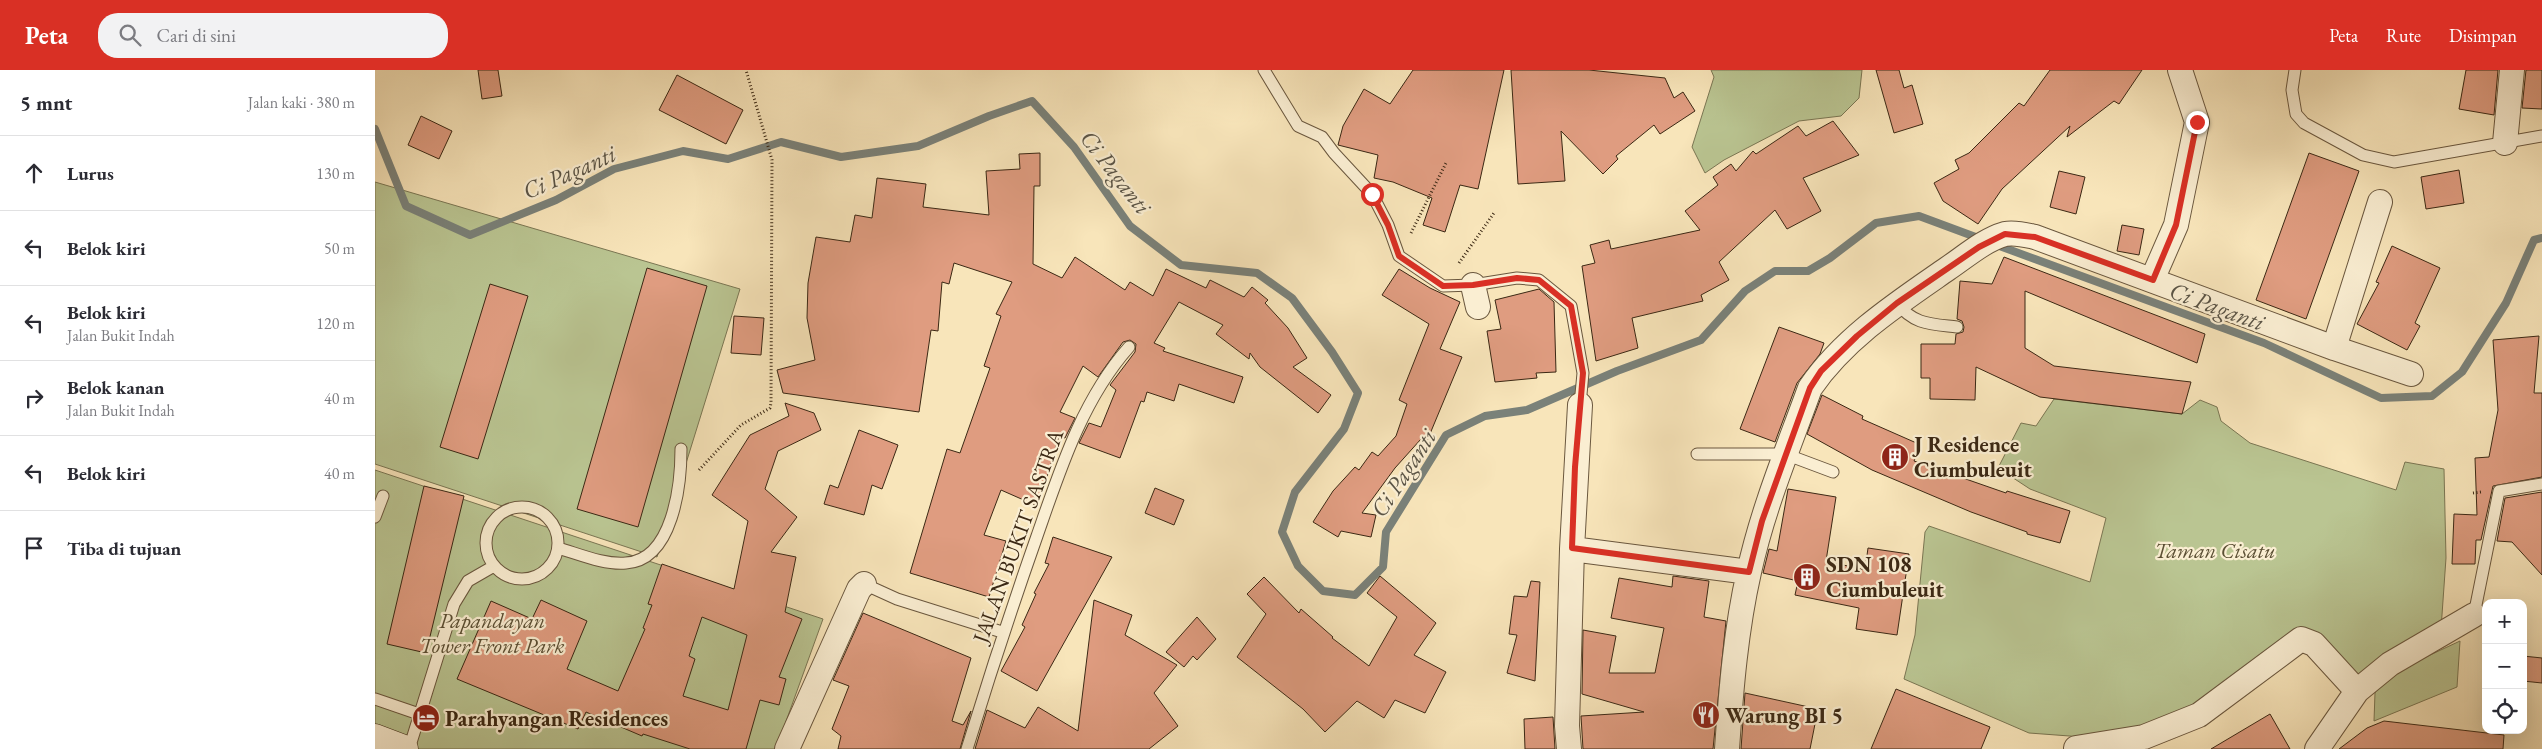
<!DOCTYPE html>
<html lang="id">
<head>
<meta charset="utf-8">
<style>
	body { margin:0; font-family:"EB Garamond",serif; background:#f2f2f3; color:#2b2b33 }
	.controls { position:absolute; right:15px; bottom:15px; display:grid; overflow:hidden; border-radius:10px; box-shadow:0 5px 20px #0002 }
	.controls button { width:45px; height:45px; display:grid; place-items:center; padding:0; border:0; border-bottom:1px solid #e1e1e2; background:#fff; color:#2b2b33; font:25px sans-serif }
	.stop { position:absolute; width:15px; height:15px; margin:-11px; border:4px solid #d93025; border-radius:50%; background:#fff }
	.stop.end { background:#d93025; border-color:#fff; box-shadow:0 1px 5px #0008 }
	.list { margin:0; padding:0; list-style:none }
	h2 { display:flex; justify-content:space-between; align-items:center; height:65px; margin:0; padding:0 20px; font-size:21px }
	h2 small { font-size:16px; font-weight:400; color:#7c7c81 }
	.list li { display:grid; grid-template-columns:32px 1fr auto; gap:15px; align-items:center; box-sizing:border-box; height:75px; padding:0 20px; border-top:1px solid #e1e1e2 }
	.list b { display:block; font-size:19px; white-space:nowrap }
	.list p { margin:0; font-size:16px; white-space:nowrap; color:#7c7c81 }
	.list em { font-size:16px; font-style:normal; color:#7c7c81 }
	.icon { flex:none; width:28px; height:28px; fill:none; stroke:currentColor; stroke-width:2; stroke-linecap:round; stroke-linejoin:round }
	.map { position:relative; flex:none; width:2167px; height:679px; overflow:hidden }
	header { display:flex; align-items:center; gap:30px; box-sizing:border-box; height:70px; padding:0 25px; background:#d93025; color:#fff }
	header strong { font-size:24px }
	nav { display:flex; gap:28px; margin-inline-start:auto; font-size:18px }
	.search { width:350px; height:45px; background:#f2f2f3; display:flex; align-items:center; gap:12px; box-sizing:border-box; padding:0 18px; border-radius:20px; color:#7c7c81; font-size:19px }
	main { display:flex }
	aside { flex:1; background:#fff }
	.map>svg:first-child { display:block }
</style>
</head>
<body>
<header>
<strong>Peta</strong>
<div class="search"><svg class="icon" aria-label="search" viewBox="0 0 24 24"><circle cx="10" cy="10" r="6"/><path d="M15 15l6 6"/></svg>Cari di sini</div>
<nav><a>Peta</a><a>Rute</a><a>Disimpan</a></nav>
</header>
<main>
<aside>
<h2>5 mnt<small>Jalan kaki · 380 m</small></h2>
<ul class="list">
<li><svg class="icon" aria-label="ahead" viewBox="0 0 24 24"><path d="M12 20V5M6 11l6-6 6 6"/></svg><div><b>Lurus</b></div><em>130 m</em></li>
<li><svg class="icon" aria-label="left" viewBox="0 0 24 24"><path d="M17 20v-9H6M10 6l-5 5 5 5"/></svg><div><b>Belok kiri</b></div><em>50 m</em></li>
<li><svg class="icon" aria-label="left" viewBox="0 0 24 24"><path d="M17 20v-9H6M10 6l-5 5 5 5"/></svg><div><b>Belok kiri</b><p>Jalan Bukit Indah</p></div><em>120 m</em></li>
<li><svg class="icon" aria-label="right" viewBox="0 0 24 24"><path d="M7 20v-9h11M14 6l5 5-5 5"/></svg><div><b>Belok kanan</b><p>Jalan Bukit Indah</p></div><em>40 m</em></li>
<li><svg class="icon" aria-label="left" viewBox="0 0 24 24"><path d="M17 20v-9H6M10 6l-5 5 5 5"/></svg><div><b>Belok kiri</b></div><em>40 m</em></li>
<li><svg class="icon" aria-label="arrive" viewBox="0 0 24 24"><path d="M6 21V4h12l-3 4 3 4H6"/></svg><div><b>Tiba di tujuan</b></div></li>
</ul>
</aside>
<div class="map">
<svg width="2167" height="679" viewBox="0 0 2167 679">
	<rect width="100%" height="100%" fill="#f8e5ba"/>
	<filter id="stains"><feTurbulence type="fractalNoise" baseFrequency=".004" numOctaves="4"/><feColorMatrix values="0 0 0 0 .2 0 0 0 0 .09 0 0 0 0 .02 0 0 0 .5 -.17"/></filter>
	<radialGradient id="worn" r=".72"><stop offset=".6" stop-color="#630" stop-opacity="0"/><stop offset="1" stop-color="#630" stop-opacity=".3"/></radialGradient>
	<path fill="#bac592" stroke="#7a7653" d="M1336 0H1487L1484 28 1466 46 1424 51 1349 90 1330 103 1317 77 1339 7Z
		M0 112 365 219 282 487 0 394Z
		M1679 329 1807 344 1825 330 1842 337 1846 351 1875 373 2021 420 2030 392 2069 399 2071 488 2066 559 1984 611C1969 592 1954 564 1929 560L1824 632 1761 659 1708 667 1654 663 1529 609 1540 565 1550 462 1554 456 1715 512 1731 448 1655 419 1623 398 1646 353 1661 356Z
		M0 400 448 549 401 679H0Z
		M2085 571 2082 617 1999 651 2000 623 2006 608Z"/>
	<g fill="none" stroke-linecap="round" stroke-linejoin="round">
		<path stroke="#7a8179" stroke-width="8" d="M0 59 31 136 95 165 181 130 239 99 308 81 353 89 406 72 466 87 543 76 614 46 657 31 699 77 755 156 806 195 882 203 917 228 957 282 983 323 969 359 920 422 907 462 923 496 948 521 980 525 1008 497 1011 462 1071 365 1110 346 1152 340 1242 301 1326 270 1370 221 1400 201H1433L1455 188 1501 153 1544 146 1606 169
			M1619 174 1889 273 2006 328 2057 326 2087 302 2131 233 2159 170 2167 168"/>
	</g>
	<path fill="#df9c80" stroke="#3b2814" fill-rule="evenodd" d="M103 0H123L127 26 107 29Z
		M1038 0H1129L1103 119 1085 115 1070 162 1048 155 1057 128 1018 112 999 108 1003 85 963 75 968 56 989 19 1015 34Z
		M1136 0H1214L1290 8 1299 28 1308 22 1320 41 1285 64 1279 55 1241 86 1243 89 1228 104 1186 61 1190 111 1143 114Z
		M1501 0H1524L1529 18 1537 15 1548 54 1519 63Z
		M1675 0H1767L1744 34 1739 31 1692 67 1695 56 1627 119 1603 154 1568 131 1559 113 1584 99 1580 90 1594 83 1644 33 1649 36Z
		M2091 0H2123L2119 45 2084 39Z
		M2151 0H2167V39L2147 38Z
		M302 5 368 40 351 74 284 40Z
		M46 46 77 61 64 89 33 75Z
		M1458 51 1484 85 1428 108 1446 141 1412 159 1400 140 1344 192 1354 210 1326 225 1328 231 1257 248 1263 278 1221 291 1207 196 1220 193 1215 175 1234 170 1236 179 1325 160 1310 141 1343 115 1338 107 1356 94 1361 101 1378 81 1381 84 1423 56 1431 66Z
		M665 83V116H659L658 194 687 208 700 187 750 220 755 212 778 226 791 199 831 218 835 210 869 227 877 217 893 230 890 233 913 258 932 288 918 297 956 325 943 343 885 297 875 283 874 289 841 264 848 255 804 232 779 273 790 278 788 281 868 307 859 333 804 314 799 331 772 322 769 332 766 331 745 388 704 373 714 353 726 357 741 320 735 315 760 282 761 274 755 270 748 272 723 307 708 296 685 342 700 348 690 368 684 366 670 414 660 435 626 420 609 465 631 471 614 527 535 503 572 379 585 383 615 298 609 296 626 246 621 244 637 212 579 193 574 214 567 212 563 261 556 260 544 342 408 323 402 300 440 290 432 248 433 213 441 167 475 172 480 145 497 148 502 108 551 114 548 137 614 145 611 101 645 99 644 84Z
		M1934 83 1984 101 1931 249 1881 230Z
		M2084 100 2089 133 2051 139 2046 107Z
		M1684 101 1710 107 1701 144 1675 137Z
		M1747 155 1769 159 1764 185 1742 181Z
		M2017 176 2065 198 2040 253 2045 256 2032 280 1982 254 2004 213 2001 212Z
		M1629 187 1830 264 1822 293 1650 221V278L1679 296 1816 312 1807 344 1665 327 1601 297 1600 330 1555 329V308H1546V274H1580L1581 264 1588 262 1589 257 1587 251 1582 249 1585 211 1617 214Z
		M272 198 332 216 263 457 202 439Z
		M1024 199 1055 218 1085 232 1065 279 1087 287 1052 371 1046 369 1020 398 987 443 1001 445 996 467 966 461 963 467 938 452 958 421 980 397 984 400 997 382 1003 386 1021 366 1032 334 1024 330 1054 254 1007 225Z
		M115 214 153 226 103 389 65 377Z
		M1164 219 1179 232 1181 302 1161 303 1162 308 1120 312 1112 261 1126 259 1120 230Z
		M359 246 389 248 386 285 356 283Z
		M1404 257 1449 273 1445 284 1422 313 1400 372 1365 359Z
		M2164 266 2159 323H2167V407L2118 416 2106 470H2101L2100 494H2077L2079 444 2102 445 2100 388 2114 387 2123 340 2118 270Z
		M1447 325 1488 346 1487 349 1546 375 1539 391 1631 423 1632 421 1695 441 1685 473 1652 464V462L1596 442 1497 400 1432 364Z
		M410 333 439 343 446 360 403 381 390 419 422 447 396 482 421 487 410 542 427 549 404 607 411 609 404 635 385 630 371 679H315L268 664 267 666 211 642 203 659 82 609 116 531 157 549 166 530 212 551 192 599 243 621 270 559 268 558 277 535 273 534 287 494 359 519 373 451 337 425 375 365 414 346ZM327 547 372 565 353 640 308 626 320 589 314 586Z
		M484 360 523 375 507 419 497 415 489 445 449 434 455 415 463 418Z
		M49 416 89 426 51 583 12 574Z
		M780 418 809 430 799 455 770 443Z
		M1413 419 1461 427 1451 491 1490 500 1493 478 1534 484 1522 565 1481 559 1484 538 1420 525 1423 511 1388 503 1394 479 1402 481Z
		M2167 422V505L2137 472 2122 471 2130 428Z
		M678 467 737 487 662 621 626 601 650 557 647 555 661 524 659 523 674 494 670 493Z
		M1005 506 1061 553 1039 585 1071 602 1050 643 1020 630 1009 648 982 631 950 662 928 639 862 587 891 544 872 524 889 507 924 543 926 539 958 567 957 568 994 596 1022 547 992 523Z
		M1298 506 1334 511 1329 547 1351 551 1338 679H1208L1206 646 1269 642 1207 624 1208 560 1241 566 1234 603H1280L1289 558 1236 548 1244 508 1297 517Z
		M1156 511 1165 512 1160 611 1132 603 1142 565 1134 564 1139 526 1152 527Z
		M719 530 757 545 750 565 802 595 779 623 803 656 774 679H600L612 640 650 658 663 637 703 661Z
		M488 543 596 588 577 651 588 655 596 641 585 679H463L466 666 457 659 474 616 458 610Z
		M822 547 841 569 822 590 818 586 809 597 791 582Z
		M2148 586 2167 588V613L2148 611Z
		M1521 619 1615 657 1606 679H1496Z
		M1370 623 1443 639 1435 679H1366Z
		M1895 644 1915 679H1836Z
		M1178 647 1180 679H1150L1149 649Z
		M2009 651 2129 665 2128 679H1964L1992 658Z"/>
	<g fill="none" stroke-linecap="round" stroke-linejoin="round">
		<g stroke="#6a573e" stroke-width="13">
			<path id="lane" d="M889 0 923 56 947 67 959 83 997 124 1013 155 1024 186 1068 216 1098 215 1142 208 1164 210 1196 236 1208 303 1205 335
				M1920 0 1917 20 1921 44 1929 53 1988 85 2019 92 2167 66
				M1522 233C1539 255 1556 254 1582 257
				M1322 384H1410L1458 402
				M111 473a36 36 0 1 1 72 0a36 36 0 1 1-72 0Z
				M0 447 8 426
				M183 478C204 484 229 495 251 493 298 490 306 415 306 379
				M489 514 522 529 627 562
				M2099 545 2124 421 2167 414
				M0 629 44 644
				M34 679 79 534 93 511 119 496
				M592 679C614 607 637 537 662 466 685 400 707 330 754 277"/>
		</g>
		<g stroke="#6a573e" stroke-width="26">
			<path id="street" d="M2130 73 2137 0
				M1777 210 1801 155 1822 52 1805 0
				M1098 215 1103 237
				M1959 278 2005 132
				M1205 335 1197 479 1374 502
				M1701 678 1769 667 1824 645 1926 569 1939 574 1982 621
				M412 679 484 519 489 514
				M1194 679 1192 656 1197 479
				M1352 679C1356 620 1361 559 1374 502 1388 438 1413 379 1435 318 1469 268 1523 233 1572 199 1590 187 1609 170 1630 164 1640 162 1651 165 1660 167L1959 278 2036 304
				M1942 679 1982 621 2015 594 2099 545"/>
		</g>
		<g stroke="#3b2814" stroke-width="29">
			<path id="secondary" d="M0 668 29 679"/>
		</g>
		<path stroke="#3b2814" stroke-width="3" stroke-dasharray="1 2.5" stroke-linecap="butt" d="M1036 163 1071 93
			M1084 193 1119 143
			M324 400 366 355 395 338 396 333 397 90 371 0
			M2098 423 2106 422"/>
		<use href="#lane" stroke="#faeed2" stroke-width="11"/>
		<use href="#street" stroke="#faeed2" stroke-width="24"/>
		<use href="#secondary" stroke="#faeed2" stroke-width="28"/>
	</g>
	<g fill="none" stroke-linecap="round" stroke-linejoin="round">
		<path stroke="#d93025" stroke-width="6" d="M997 124 1013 155 1024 186 1068 216 1098 215 1142 208 1164 210 1196 236 1208 303 1200 397 1197 478 1374 502 1387 451 1435 318 1446 301 1482 266 1522 233 1604 177 1630 164 1660 167 1778 210 1801 155 1822 52"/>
	</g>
	<defs>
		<g id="building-disc" transform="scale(1.4375)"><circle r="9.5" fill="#8f2418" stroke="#faeed2"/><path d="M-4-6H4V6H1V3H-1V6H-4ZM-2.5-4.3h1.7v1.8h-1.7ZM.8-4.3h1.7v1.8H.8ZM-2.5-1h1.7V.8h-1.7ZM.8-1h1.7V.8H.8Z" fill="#fff"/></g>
		<g id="restaurant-disc" transform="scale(1.4375)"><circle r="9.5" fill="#8f2418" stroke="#faeed2"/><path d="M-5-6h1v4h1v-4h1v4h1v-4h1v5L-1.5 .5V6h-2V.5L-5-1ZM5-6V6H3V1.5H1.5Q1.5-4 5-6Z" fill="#fff"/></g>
		<g id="hotel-disc" transform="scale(1.4375)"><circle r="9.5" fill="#8f2418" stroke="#faeed2"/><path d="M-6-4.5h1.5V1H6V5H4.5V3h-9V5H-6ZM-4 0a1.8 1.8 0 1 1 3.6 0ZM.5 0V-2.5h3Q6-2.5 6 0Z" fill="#fff"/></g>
	</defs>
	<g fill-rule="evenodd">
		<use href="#building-disc" x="1520" y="387"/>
		<use href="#building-disc" x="1432" y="507"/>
		<use href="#restaurant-disc" x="1331" y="645"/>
		<use href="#hotel-disc" x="51" y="648"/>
	</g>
	<g text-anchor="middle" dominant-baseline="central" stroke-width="4.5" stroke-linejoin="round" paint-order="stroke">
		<g font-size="22" font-weight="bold" fill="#3b2814" stroke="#faeed2" text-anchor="start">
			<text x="1539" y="374">J Residence<tspan x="1539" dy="25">Ciumbuleuit</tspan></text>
			<text x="1451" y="494">SDN 108<tspan x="1451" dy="25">Ciumbuleuit</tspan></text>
			<text x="1350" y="645">Warung BI 5</text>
			<text x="70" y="648">Parahyangan Residences</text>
		</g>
		<g font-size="22" fill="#3b2814" stroke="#faeed2">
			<text transform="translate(643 466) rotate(-70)">JALAN BUKIT SASTRA</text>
		</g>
		<g font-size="22" font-style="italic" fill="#5b4f34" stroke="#faeed2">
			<text x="1840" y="480">Taman Cisatu</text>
			<text x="117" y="550">Papandayan<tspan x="117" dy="25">Tower Front Park</tspan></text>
		</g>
		<g font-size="24" font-style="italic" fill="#5a5446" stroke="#faeed2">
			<text transform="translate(194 102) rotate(-24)">Ci Paganti</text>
			<text transform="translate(741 102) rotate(52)">Ci Paganti</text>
			<text transform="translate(1842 236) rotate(20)">Ci Paganti</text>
			<text transform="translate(1028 403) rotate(-57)">Ci Paganti</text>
		</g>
	</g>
	<rect width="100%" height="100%" filter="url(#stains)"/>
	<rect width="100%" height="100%" fill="url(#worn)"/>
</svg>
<div class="controls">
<button>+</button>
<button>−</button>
<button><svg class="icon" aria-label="locate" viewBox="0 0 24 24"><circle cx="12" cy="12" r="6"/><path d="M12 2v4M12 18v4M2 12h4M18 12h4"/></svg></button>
</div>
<div class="stop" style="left:997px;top:124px"></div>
<div class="stop end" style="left:1822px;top:52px"></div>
</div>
</main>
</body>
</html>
